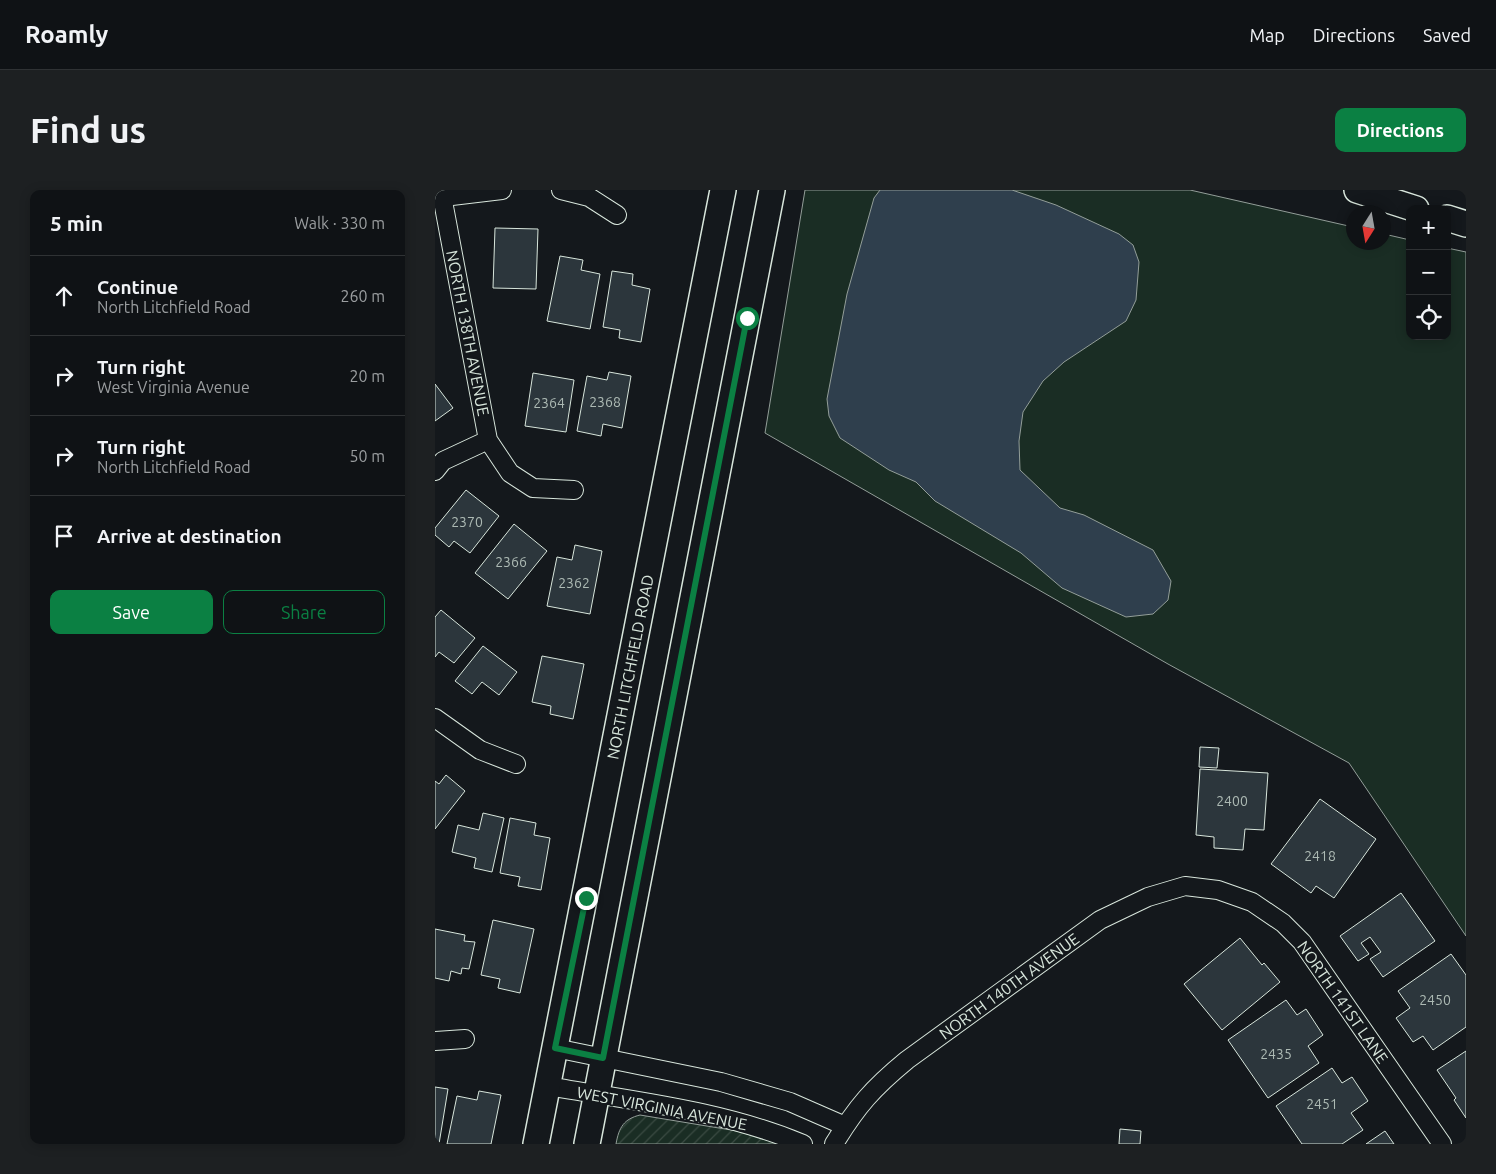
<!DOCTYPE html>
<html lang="en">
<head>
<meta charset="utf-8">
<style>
	body { margin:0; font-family:Ubuntu,sans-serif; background:#1d2022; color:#f1f3f6 }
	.controls { position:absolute; right:15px; top:15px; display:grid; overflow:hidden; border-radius:10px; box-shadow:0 2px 12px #0003 }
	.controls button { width:45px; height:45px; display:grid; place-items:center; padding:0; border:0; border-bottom:1px solid #2f3234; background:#0f1215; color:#f1f3f6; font:25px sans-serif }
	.compass { position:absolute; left:911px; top:15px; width:45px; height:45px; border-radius:50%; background:#0f1215; box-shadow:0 2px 12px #0003; rotate:191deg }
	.stop { position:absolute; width:15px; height:15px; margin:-11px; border:4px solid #0b8043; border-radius:50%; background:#fff }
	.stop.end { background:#0b8043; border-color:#fff; box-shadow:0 1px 5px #0008 }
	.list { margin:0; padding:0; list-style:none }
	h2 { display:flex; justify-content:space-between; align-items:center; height:65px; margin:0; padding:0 20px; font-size:21px }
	h2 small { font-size:16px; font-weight:400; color:#9b9ea0 }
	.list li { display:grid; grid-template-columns:32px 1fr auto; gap:15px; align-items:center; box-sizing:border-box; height:80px; padding:0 20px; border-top:1px solid #2f3234 }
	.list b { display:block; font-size:19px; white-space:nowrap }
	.list p { margin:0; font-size:16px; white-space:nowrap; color:#9b9ea0 }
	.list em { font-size:16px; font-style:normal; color:#9b9ea0 }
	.actions { display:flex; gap:10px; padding:15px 20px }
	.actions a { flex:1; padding:11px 0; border:1px solid #0b8043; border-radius:10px; text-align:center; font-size:18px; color:#0b8043 }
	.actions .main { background:#0b8043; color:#fff }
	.icon { flex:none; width:28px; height:28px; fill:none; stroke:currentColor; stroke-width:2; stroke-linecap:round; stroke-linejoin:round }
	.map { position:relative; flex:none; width:1031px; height:954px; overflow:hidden; border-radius:10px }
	header { display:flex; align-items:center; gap:30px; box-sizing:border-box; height:70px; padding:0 25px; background:#0f1215; border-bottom:1px solid #2f3234 }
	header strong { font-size:24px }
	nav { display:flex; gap:28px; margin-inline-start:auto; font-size:18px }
	.intro { display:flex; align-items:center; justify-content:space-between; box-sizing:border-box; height:120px; padding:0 30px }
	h1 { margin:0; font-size:35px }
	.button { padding:12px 22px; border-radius:10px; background:#0b8043; color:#fff; font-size:18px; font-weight:700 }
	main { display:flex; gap:30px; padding:0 30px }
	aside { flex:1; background:#0f1215; border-radius:10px; box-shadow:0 2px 12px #0003 }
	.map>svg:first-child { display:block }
</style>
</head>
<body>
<header>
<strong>Roamly</strong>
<nav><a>Map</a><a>Directions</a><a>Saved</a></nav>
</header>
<div class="intro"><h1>Find us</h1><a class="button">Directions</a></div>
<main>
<aside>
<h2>5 min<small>Walk · 330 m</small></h2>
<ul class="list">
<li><svg class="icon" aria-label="ahead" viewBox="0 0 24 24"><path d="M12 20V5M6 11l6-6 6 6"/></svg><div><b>Continue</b><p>North Litchfield Road</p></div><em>260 m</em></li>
<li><svg class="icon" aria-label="right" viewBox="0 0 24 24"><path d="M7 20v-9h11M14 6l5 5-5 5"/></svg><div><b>Turn right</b><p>West Virginia Avenue</p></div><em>20 m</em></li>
<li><svg class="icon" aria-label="right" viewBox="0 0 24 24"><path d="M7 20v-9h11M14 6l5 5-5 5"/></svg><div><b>Turn right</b><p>North Litchfield Road</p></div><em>50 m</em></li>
<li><svg class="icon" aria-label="arrive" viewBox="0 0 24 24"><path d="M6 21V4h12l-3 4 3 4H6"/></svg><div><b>Arrive at destination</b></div></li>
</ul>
<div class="actions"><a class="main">Save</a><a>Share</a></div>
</aside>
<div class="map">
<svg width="1031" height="954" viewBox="0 0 1031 954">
	<defs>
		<pattern id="garden-furrows" width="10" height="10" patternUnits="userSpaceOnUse" patternTransform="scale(1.25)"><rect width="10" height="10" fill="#1a2d24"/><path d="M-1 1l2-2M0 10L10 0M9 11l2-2" fill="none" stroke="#3b4b43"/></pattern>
	</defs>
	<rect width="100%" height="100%" fill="#14181c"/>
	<path fill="#1a2d24" stroke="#939e99" d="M370 0H755L918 37V52H948L949 44 975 50V146H1012V58L1031 62V746L914 573 733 474 330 243Z"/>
	<path fill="url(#garden-furrows)" stroke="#939e99" d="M205 925 302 941 345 954H181C184 937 189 929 205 925Z"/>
	<path fill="#2f3f4d" stroke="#939e99" d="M445 0H577L621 15 684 44 698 55 704 72 701 110 691 131 629 172 608 191 588 222 584 251 585 280 625 318 649 325 718 360 736 391 733 410 718 424 691 427 627 398 586 363 500 311 481 292 454 280 405 248 394 226 392 209 412 104 439 8Z"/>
	<path fill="#2c363c" stroke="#d8e6dc" d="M60 38 103 39 101 99 58 98Z
		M125 66 148 70 146 80 165 84 155 139 112 131Z
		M177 81 198 84 197 95 215 99 206 152 184 148 185 140 168 137Z
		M174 182 196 186 187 238 168 234 166 246 142 241 152 186 172 190Z
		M98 183 139 190 131 242 90 236Z
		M0 194 18 218 0 231Z
		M31 300 64 326 35 363 19 351 14 357 0 345V338Z
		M79 334 112 361 73 409 40 383Z
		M140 355 167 361 155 424 112 416 122 367 137 370Z
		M6 420 40 448 19 473 4 462 0 467V427Z
		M48 456 82 482 64 505 47 492 37 504 20 491Z
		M107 466 149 474 138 529 115 524 116 516 97 512Z
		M765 557 784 558 782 578 764 577Z
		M765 579 833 583 829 640 810 639 808 660 779 658V647L761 645Z
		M11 585 30 601 0 639V591L4 594Z
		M885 609 941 649 899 708 881 696 876 703 836 674Z
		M48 623 69 628 57 682 39 678 41 668 17 662 23 635 44 640Z
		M75 628 101 633 99 645 115 648 106 700 83 696 85 687 65 683Z
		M966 703 1000 751 948 787 935 769 946 762 935 747 926 753 934 764 923 771 905 746Z
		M58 730 99 739 85 803 63 798 65 789 46 785Z
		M0 739 30 745 29 751 40 752 34 779 27 778 26 784 16 781 14 791 0 788Z
		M805 748 827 775 829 773 845 792 787 840 749 794Z
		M1016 764 1031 785V837L998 860 988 846 978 852 961 828 975 818 963 801Z
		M851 810 862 825 871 819 888 845 873 856 884 873 833 908 793 850Z
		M1031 861V928L1019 910 1021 908 1002 880Z
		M897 878 907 893 917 887 933 911 916 923 928 940 907 954H867L841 916Z
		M0 897 13 899 4 954H0Z
		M44 901 66 905 56 954H12L22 906 42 910Z
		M685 939 706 941 705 954H684Z
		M950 941 959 954H931Z"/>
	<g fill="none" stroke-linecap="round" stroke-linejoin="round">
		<g stroke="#d8e6dc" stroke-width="20">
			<path id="street" d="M126 0 154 7 182 25
				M7 6 53 250 75 283 98 298 139 300
				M0 8 67 0
				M0 281 8 271 53 250
				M0 528 45 560 81 574
				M0 851 30 849
				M120 858 286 892 355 912 410 936
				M113 896C198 911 287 920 368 954
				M399 954C422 916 438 898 472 870L665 730 713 707 750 696 783 700 817 712 848 733 867 752 1007 954"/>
		</g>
		<g stroke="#d8e6dc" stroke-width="28">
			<path id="secondary" d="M922 0 981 19
				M1012 28 1031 34
				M101 954 288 0
				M152 954 337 0"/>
		</g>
		<use href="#street" stroke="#14181c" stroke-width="18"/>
		<use href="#secondary" stroke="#14181c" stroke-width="25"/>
	</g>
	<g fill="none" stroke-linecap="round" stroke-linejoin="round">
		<path stroke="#0b8043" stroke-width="6" d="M151 708 120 858 168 868 312 128"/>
	</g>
	<g text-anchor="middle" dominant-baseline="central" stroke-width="4" stroke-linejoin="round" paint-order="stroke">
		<g font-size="14" fill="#adbab4">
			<text x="170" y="212">2368</text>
			<text x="114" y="213">2364</text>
			<text x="32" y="332">2370</text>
			<text x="76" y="372">2366</text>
			<text x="139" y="393">2362</text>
			<text x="797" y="611">2400</text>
			<text x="885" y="666">2418</text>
			<text x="1000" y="810">2450</text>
			<text x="841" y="864">2435</text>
			<text x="887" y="914">2451</text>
		</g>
		<g font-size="16" fill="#d8e6dc" stroke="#14181c">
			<text transform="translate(33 143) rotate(79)">NORTH 138TH AVENUE</text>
			<text transform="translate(195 477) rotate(-79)">NORTH LITCHFIELD ROAD</text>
			<text transform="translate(574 796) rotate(-36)">NORTH 140TH AVENUE</text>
			<text transform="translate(908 812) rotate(55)">NORTH 141ST LANE</text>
			<text transform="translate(227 918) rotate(11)">WEST VIRGINIA AVENUE</text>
		</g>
	</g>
</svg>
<div class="controls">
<button>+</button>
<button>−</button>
<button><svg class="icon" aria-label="locate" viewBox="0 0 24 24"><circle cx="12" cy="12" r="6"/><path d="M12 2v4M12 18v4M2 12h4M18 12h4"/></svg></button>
</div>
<svg class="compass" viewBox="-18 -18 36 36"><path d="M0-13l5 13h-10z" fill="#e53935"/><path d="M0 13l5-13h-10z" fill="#9b9ea0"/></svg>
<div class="stop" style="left:312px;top:128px"></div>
<div class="stop end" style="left:151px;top:708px"></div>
</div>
</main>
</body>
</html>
